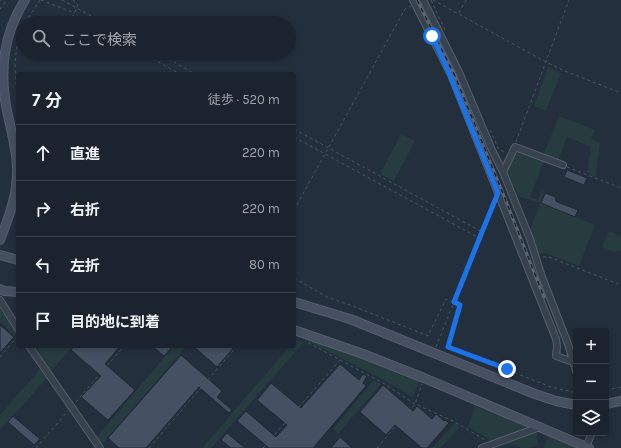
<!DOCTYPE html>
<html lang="ja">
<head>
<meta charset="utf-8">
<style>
	body { margin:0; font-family:Karla,"Noto Sans JP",sans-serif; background:#282f3a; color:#f1f3f6 }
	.controls { position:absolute; right:12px; bottom:12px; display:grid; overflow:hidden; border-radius:4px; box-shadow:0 2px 6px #0003 }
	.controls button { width:36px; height:36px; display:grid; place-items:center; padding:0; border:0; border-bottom:1px solid #39404a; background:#1b232e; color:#f1f3f6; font:20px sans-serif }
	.stop { position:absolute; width:12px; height:12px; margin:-9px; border:3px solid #1a73e8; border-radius:50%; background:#fff }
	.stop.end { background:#1a73e8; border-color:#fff; box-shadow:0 1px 4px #0008 }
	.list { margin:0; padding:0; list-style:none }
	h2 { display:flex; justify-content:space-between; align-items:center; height:52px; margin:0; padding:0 16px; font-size:17px }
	h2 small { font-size:13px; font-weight:400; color:#a0a4aa }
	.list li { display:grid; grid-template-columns:26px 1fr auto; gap:12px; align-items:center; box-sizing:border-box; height:56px; padding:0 16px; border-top:1px solid #39404a }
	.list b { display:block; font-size:15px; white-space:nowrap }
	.list em { font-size:13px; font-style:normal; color:#a0a4aa }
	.icon { flex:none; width:22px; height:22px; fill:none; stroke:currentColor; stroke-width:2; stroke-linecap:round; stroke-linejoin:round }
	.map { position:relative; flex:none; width:621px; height:448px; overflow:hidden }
	.search { position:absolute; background:#1b232e; box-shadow:0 2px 6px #0003; left:16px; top:16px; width:280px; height:44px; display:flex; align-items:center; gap:10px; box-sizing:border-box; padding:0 14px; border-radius:22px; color:#a0a4aa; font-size:15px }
	.panel { position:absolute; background:#1b232e; box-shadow:0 2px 6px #0003; left:16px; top:72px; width:280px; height:276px; border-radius:4px }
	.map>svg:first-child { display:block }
</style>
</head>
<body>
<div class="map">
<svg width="621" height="448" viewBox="0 0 621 448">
	<rect width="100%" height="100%" fill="#242f3e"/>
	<path fill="#263c3f" d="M548 67 561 73 546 111 534 106Z
		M559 116 595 130 591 139 600 143 596 177 587 173 591 147 567 137 558 161 543 156Z
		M401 134 415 141 394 181 380 174Z
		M518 151 544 161 530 197 538 200 541 191 545 192 541 203 595 225 579 266 545 253 538 254 530 230 540 203 518 196 514 186 513 189 506 174 514 154 516 152Z
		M609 231 621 236V252L616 250 615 252 602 247Z
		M0 308 17 334 15 336 0 322Z
		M304 338 315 341 419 381 413 397 374 375 313 344Z
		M296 340 303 343 211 448H202L290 346H294V342Z
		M35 346H73L51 371Z
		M174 346H187L102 444 96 438Z
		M40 369 47 378 0 430V415Z
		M374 380 381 384 338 434 333 429Z
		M475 406 493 413V414L496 415 497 414 529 427V429L494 442 468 427Z
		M455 423 460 427 440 448H432Z
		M537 431 538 445C533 447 528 448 522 448 519 448 516 445 513 445 505 443 497 448 489 448Z
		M548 436H549L577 448H544Z"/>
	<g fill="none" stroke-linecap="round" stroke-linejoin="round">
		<path stroke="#394c67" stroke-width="1.5" d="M0 1V0"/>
	</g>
	<path fill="#455162" stroke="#1f2835" d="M567 170 587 178 584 185 564 177Z
		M545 193 556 197 555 200 557 202 578 210 575 217 541 203Z
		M0 325 14 337 0 353Z
		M74 346H120L105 364 135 390 108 420 81 397 101 376 71 350Z
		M152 346H173L164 356Z
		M193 346H235L217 367Z
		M181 355 222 391 217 397 232 410 229 413 199 387 146 448H119L108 438Z
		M340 364 359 380 363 374 367 376 363 383 366 386 313 448H269L237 421 246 411 276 437 287 425 257 400 268 387 271 383 301 408Z
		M383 385 413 411 417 406 432 419 436 414 444 421 445 420 449 423 427 448H422L395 425 386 435 360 412Z
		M13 416 40 439 34 445 8 422Z
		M227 433 245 448H231L221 440Z
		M340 437 352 448H331Z"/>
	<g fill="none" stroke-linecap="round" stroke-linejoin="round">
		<g stroke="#565f6c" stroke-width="8">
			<path id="street" d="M413 0 451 75 498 193 556 339 557 346 556 356 573 362
				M423 0 459 72 492 150 503 172 530 239 542 277 568 344 576 371
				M503 172 515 147 563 165
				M0 300 18 329
				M29 346 100 448
				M586 447 592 433
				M482 448 540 427"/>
		</g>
		<g stroke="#565f6c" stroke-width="10">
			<path id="secondary" d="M0 240C10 214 18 194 17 166 16 143 8 121 5 99 0 63 5 31 25 0
				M0 255 18 260
				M0 289 4 291 18 292
				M294 302 350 319 535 394 556 401 576 405
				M294 330 363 354 424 378 589 448
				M606 404 621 401"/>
		</g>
		<path stroke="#44595c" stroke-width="1" stroke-dasharray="3 3" stroke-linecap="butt" d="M41 0 75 13
			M62 0 104 23
			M73 0 78 5 73 16 86 23
			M431 0 445 30
			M433 0 546 62 565 71 621 93
			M0 9 7 0
			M459 13 466 0
			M26 23 30 15 40 0
			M142 53 180 74
			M158 53 195 74
			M18 97C14 75 13 49 23 29
			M294 129 482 232
			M490 130 499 150 506 152
			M294 137 479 238
			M516 142 569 0
			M567 167 621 188
			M294 210 405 9 411 6
			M543 257H549L621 285
			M294 278 327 297 358 308 428 336 446 299 461 305 449 347 551 387 573 392 576 391
			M436 347 482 232 495 201
			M0 357 18 336
			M340 360 383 383 415 404 453 421 487 441
			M606 390 621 387
			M76 402 124 346
			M606 420 609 421
			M36 448 68 411
			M149 448 237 346
			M263 448 340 360 305 341
			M377 448 415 404 422 384"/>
		<use href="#street" stroke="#38414e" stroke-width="6"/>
		<use href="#secondary" stroke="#465061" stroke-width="8"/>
		<g stroke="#5a6575" stroke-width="3">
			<path id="rail" d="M417 0 455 76 500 186 544 297"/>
		</g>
		<use href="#rail" stroke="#1d2633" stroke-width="1.5" stroke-dasharray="4.5" stroke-linecap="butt"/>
	</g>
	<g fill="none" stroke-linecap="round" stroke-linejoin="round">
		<path stroke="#1a73e8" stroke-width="5" d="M432 36 450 75 498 193 482 232 454 302 460 305 448 347 507 369"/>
	</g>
</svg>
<div class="controls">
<button>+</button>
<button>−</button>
<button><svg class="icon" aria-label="layers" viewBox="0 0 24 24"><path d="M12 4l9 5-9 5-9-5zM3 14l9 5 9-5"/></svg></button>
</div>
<div class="stop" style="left:432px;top:36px"></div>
<div class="stop end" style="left:507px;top:369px"></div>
<div class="search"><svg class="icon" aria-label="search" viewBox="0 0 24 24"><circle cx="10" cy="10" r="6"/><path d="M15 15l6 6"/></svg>ここで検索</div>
<section class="panel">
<h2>7 分<small>徒歩 · 520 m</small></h2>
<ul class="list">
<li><svg class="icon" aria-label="ahead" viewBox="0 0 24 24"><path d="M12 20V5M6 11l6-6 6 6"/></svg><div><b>直進</b></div><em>220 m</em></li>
<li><svg class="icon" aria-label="right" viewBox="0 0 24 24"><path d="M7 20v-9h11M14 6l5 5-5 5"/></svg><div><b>右折</b></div><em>220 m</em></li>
<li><svg class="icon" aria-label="left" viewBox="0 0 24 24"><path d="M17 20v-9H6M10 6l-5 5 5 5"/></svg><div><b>左折</b></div><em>80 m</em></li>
<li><svg class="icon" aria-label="arrive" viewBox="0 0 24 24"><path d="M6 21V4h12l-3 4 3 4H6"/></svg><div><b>目的地に到着</b></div></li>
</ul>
</section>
</div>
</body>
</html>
